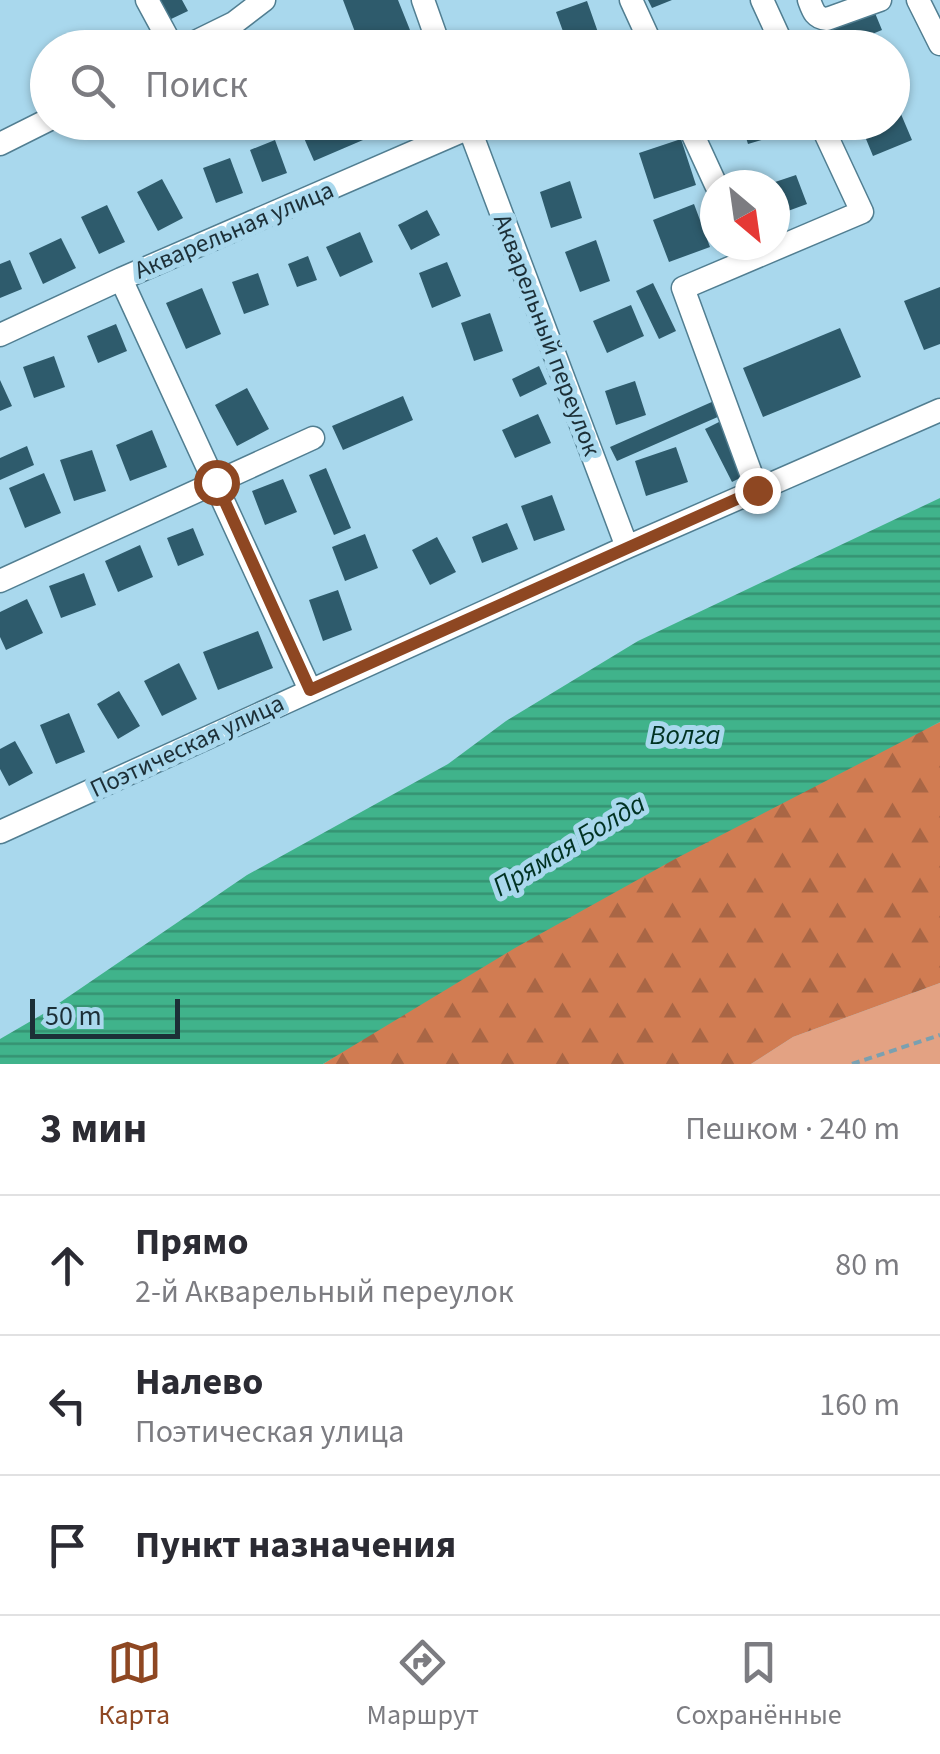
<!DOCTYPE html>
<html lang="ru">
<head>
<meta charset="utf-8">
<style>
	body { margin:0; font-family:"Source Sans 3",sans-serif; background:#f2f2f3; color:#2b2b33 }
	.compass { position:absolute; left:700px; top:170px; width:90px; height:90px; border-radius:50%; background:#fff; box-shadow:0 2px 8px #0004; rotate:151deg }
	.scale { position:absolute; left:30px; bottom:25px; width:150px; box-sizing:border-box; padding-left:10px; border:5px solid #1c2f37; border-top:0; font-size:28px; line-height:35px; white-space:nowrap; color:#1c2f37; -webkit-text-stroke:8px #a9d8ed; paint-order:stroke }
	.stop { position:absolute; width:30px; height:30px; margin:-22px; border:8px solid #8e4722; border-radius:50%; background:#fff }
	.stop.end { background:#8e4722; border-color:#fff; box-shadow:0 2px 10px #0008 }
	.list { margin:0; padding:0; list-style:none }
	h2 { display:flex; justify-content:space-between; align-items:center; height:130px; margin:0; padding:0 40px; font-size:42px }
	h2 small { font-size:32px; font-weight:400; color:#7c7c81 }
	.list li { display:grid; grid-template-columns:65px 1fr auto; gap:30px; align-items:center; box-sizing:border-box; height:140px; padding:0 40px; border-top:2px solid #e1e1e2 }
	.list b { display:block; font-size:38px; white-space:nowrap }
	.list p { margin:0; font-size:32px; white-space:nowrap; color:#7c7c81 }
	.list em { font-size:32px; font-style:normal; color:#7c7c81 }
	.icon { flex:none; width:55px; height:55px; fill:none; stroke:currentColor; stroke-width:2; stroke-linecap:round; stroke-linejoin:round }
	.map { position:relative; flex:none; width:940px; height:1064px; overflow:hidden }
	.search { position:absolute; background:#fff; box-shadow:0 2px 8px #0004; left:30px; right:30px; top:30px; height:110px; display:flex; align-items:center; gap:25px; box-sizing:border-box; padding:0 35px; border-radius:55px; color:#7c7c81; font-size:38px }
	.sheet { height:550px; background:#fff }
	nav { display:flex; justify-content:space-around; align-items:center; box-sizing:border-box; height:140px; border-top:2px solid #e1e1e2; background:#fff; font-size:28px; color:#7c7c81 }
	nav a { display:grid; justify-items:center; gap:5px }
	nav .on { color:#8e4722 }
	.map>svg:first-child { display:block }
</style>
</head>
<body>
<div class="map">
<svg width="940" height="1064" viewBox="0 0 940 1064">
	<defs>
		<pattern id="forest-firs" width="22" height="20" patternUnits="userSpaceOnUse" patternTransform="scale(2.5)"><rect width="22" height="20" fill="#d17c52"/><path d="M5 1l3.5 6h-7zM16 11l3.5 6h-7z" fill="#a96645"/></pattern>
		<pattern id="water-rules" width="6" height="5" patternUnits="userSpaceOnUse" patternTransform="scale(2.5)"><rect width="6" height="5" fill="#40b38b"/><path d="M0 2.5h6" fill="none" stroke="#359272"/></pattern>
	</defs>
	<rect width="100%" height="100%" fill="#a9d8ed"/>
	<path fill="#e3a283" d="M940 983V1064H751L793 1037Z"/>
	<path fill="url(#forest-firs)" d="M940 722V983L793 1037 751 1064H323C519 936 729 824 940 722Z"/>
	<path fill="url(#water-rules)" d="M940 498V722L675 859 515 948 323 1064H0V1039L43 1014 247 875 448 764 506 721 638 641Z"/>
	<path fill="#2e5b6c" d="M159 0H182L188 11 169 20Z
		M343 0H398L412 35 379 48H361Z
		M648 0H672L652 8Z
		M587 1 600 38 569 48 556 12Z
		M875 13 882 30 838 48H824L819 34Z
		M510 35 515 48H483Z
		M725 39 728 48H702V47Z
		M892 93 912 140 873 156 859 122H892Z
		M297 122H355L363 140 314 161Z
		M510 122H534L515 132Z
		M741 122H775L778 135 748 144Z
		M681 139 696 185 654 199 639 153Z
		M275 140 287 173 262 182 250 150Z
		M230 158 243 193 216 203 203 168Z
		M796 175 807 204 777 215 775 182Z
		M162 179 183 218 158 231 137 192Z
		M570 181 582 218 551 228 540 192Z
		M694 204 710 247 669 262 653 220Z
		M107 205 125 242 99 254 81 217Z
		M427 210 440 235 411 250 398 225Z
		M360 232 373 262 340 277 326 247Z
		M61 238 76 268 43 284 29 253Z
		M596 240 610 281 580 292 565 252Z
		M308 256 317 280 297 287 288 264Z
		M10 260 22 289 0 298V264Z
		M447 262 461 296 432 308 419 273Z
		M258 273 269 305 244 314 232 282Z
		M653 283 676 331 659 339 636 291Z
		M940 287V344L924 350 904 301Z
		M202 288 221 334 186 349 166 303Z
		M631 305 644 336 607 353 593 321Z
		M490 313 503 351 474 361 461 323Z
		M116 324 127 351 98 363 87 336Z
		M840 328 861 377 763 417 743 368Z
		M54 356 65 387 34 398 23 367Z
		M539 366 547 384 520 397 512 379Z
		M0 380 12 406 0 411Z
		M635 381 646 415 616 425 605 391Z
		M247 388 269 429 237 446 215 405Z
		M403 396 413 420 343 450 332 426Z
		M714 401 720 416 617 461 610 447Z
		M538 414 551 443 515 458 502 430Z
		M721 421 748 474 732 482 705 429Z
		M152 430 167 467 130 481 116 445Z
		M27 446 34 465 0 480V458Z
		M676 447 688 482 646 496 635 461Z
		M92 450 106 491 74 501 60 460Z
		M326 468 351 528 334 535 309 475Z
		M44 473 61 513 25 528 9 488Z
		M283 479 297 512 265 525 252 491Z
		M552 495 565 530 534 541 521 506Z
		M507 523 518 549 482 563 472 537Z
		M193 528 204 555 178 566 167 538Z
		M365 534 378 568 345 581 332 547Z
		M437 537 456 572 430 585 412 550Z
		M140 545 153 577 118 592 105 561Z
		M84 573 96 605 61 618 49 586Z
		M338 590 352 630 323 641 309 600Z
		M27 599 43 633 6 650 0 637V612Z
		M258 631 273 668 218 690 203 652Z
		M179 663 197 699 162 716 144 681Z
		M119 691 140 726 118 739 97 704Z
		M69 713 85 752 56 764 40 725Z
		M15 741 33 773 9 786 0 769V749Z"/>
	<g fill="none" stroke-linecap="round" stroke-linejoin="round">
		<g stroke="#517e91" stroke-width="25">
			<path id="minor" d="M147 0 173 48
				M423 0 440 48
				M631 0 653 48
				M762 0 784 48
				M809 0C813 11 815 18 827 19L880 0
				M918 0 940 44
				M183 48 234 23 264 0
				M467 122 627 547
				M687 122 716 185
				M0 144 48 120
				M121 279 310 690
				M0 335 121 279 469 128
				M757 490 683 288 862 212 820 122
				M0 581 313 438
				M0 832 627 547 940 410"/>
		</g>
		<path stroke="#7aa0b0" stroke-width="4" stroke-dasharray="8 5" stroke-linecap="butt" d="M852 1064 940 1035"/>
		<use href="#minor" stroke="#fff" stroke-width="22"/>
	</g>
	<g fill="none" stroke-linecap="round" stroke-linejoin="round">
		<path stroke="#8e4722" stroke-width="12" d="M216 482 310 690 757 490"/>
	</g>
	<g text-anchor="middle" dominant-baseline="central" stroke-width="10" stroke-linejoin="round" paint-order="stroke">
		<g font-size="25" fill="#1c2f37" stroke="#a9d8ed">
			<text transform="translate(234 230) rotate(-23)">Акварельная улица</text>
			<text transform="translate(547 335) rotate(69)">Акварельный переулок</text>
			<text transform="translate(187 746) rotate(-25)">Поэтическая улица</text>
		</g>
		<g font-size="28" font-style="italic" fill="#003222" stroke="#a9d8ed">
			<text x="685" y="735">Волга</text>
			<text transform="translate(569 845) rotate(-31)">Прямая Болда</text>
		</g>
	</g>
</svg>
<svg class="compass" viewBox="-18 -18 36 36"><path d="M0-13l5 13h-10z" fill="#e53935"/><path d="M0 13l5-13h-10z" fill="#7c7c81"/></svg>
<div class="scale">50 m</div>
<div class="stop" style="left:216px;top:482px"></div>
<div class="stop end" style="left:757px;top:490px"></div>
<div class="search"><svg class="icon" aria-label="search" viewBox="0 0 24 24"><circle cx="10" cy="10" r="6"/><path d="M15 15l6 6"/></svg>Поиск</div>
</div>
<section class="sheet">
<h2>3 мин<small>Пешком · 240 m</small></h2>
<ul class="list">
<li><svg class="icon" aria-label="ahead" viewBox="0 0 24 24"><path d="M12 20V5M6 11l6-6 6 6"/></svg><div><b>Прямо</b><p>2-й Акварельный переулок</p></div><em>80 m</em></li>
<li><svg class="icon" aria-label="left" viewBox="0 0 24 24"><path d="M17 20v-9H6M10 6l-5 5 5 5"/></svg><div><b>Налево</b><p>Поэтическая улица</p></div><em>160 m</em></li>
<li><svg class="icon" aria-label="arrive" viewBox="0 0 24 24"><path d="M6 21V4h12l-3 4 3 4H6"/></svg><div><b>Пункт назначения</b></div></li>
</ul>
</section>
<nav>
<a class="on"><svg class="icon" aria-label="map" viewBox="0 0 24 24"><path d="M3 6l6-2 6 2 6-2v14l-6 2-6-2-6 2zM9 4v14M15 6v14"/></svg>Карта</a>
<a><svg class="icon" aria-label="directions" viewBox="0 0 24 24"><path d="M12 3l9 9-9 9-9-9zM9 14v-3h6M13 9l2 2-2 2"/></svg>Маршрут</a>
<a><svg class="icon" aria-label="saved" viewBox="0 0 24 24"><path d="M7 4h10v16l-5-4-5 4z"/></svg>Сохранённые</a>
</nav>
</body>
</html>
